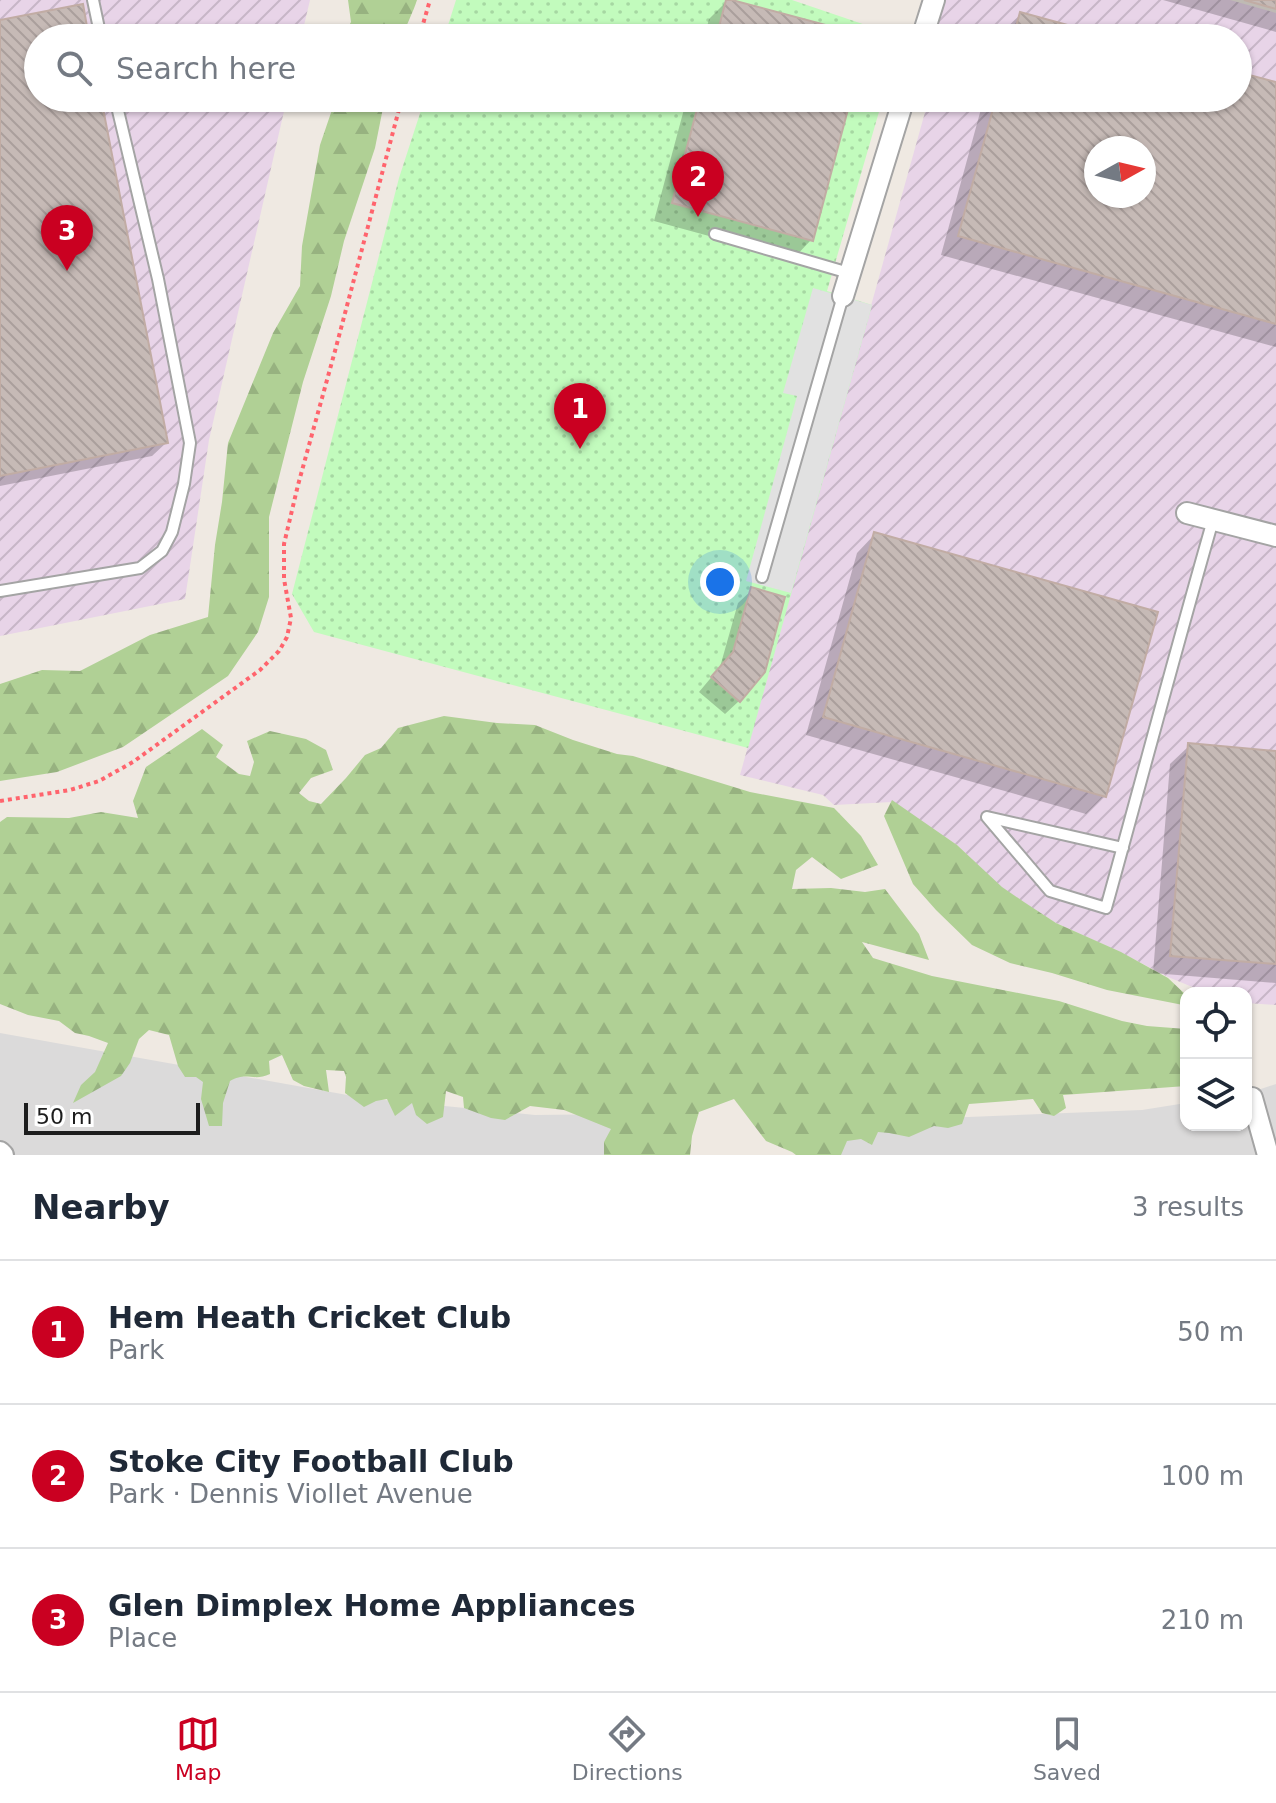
<!DOCTYPE html>
<html lang="en">
<head>
<meta charset="utf-8">
<style>
	body { margin:0; font-family:"DejaVu Sans",sans-serif; background:#f2f2f3; color:#1f2937 }
	.controls { position:absolute; right:24px; bottom:24px; display:grid; overflow:hidden; border-radius:16px; box-shadow:0 2px 6px #0004 }
	.controls button { width:72px; height:72px; display:grid; place-items:center; padding:0; border:0; border-bottom:2px solid #e0e1e3; background:#fff; color:#1f2937; font:40px sans-serif }
	.compass { position:absolute; left:1084px; top:136px; width:72px; height:72px; border-radius:50%; background:#fff; box-shadow:0 2px 6px #0004; rotate:82deg }
	.scale { position:absolute; left:24px; bottom:20px; width:176px; box-sizing:border-box; padding-left:8px; border:4px solid #1d1d1d; border-top:0; font-size:22px; line-height:28px; white-space:nowrap; color:#1d1d1d; -webkit-text-stroke:6px #fff; paint-order:stroke }
	.you { position:absolute; left:720px; top:582px; width:28px; height:28px; margin:-20px; border:6px solid #fff; border-radius:50%; background:#1a73e8; box-shadow:0 0 0 12px #1a73e833 }
	.badge { display:grid; place-items:center; width:52px; height:52px; border-radius:50%; background:#ca0021; color:#fff; font-size:26px; font-weight:700 }
	.pin { position:absolute; translate:-50% -66px; filter:drop-shadow(0 2px 4px #0008) }
	.pin::after { content:''; position:absolute; top:42px; width:28px; height:24px; background:inherit; clip-path:polygon(0 0,100% 0,50% 100%) }
	.list { margin:0; padding:0; list-style:none }
	h2 { display:flex; justify-content:space-between; align-items:center; height:104px; margin:0; padding:0 32px; font-size:34px }
	h2 small { font-size:26px; font-weight:400; color:#747a83 }
	.list li { display:grid; grid-template-columns:52px 1fr auto; gap:24px; align-items:center; box-sizing:border-box; height:144px; padding:0 32px; border-top:2px solid #e0e1e3 }
	.list b { display:block; font-size:30px; white-space:nowrap }
	.list p { margin:0; font-size:26px; white-space:nowrap; color:#747a83 }
	.list em { font-size:26px; font-style:normal; color:#747a83 }
	.icon { flex:none; width:44px; height:44px; fill:none; stroke:currentColor; stroke-width:2; stroke-linecap:round; stroke-linejoin:round }
	.map { position:relative; flex:none; width:1276px; height:1155px; overflow:hidden }
	.search { position:absolute; background:#fff; box-shadow:0 2px 6px #0004; left:24px; right:24px; top:24px; height:88px; display:flex; align-items:center; gap:20px; box-sizing:border-box; padding:0 28px; border-radius:44px; color:#747a83; font-size:30px }
	.sheet { height:536px; background:#fff }
	nav { display:flex; justify-content:space-around; align-items:center; box-sizing:border-box; height:112px; border-top:2px solid #e0e1e3; background:#fff; font-size:22px; color:#747a83 }
	nav a { display:grid; justify-items:center; gap:4px }
	nav .on { color:#ca0021 }
	.map>svg:first-child { display:block }
</style>
</head>
<body>
<div class="map">
<svg width="1276" height="1155" viewBox="0 0 1276 1155">
	<defs>
		<pattern id="industrial-furrows" width="10" height="10" patternUnits="userSpaceOnUse" patternTransform="scale(2)"><rect width="10" height="10" fill="#e8d4e8"/><path d="M-1 1l2-2M0 10L10 0M9 11l2-2" fill="none" stroke="#c7b6c7"/></pattern>
		<pattern id="forest-firs" width="22" height="20" patternUnits="userSpaceOnUse" patternTransform="scale(2)"><rect width="22" height="20" fill="#b0d095"/><path d="M5 1l3.5 6h-7zM16 11l3.5 6h-7z" fill="#97b280"/></pattern>
		<pattern id="park-dots" width="8" height="8" patternUnits="userSpaceOnUse" patternTransform="scale(2)"><rect width="8" height="8" fill="#c2fbbd"/><path d="M2 2h.1M6 6h.1" fill="none" stroke="#a6d7a2" stroke-width="1.8" stroke-linecap="round"/></pattern>
		<pattern id="building-back-hatch" width="6" height="6" patternUnits="userSpaceOnUse" patternTransform="scale(2)"><rect width="6" height="6" fill="#c6bab6"/><path d="M-1 5l2 2M0 0l6 6M5-1l2 2" fill="none" stroke="#aa9f9c"/></pattern>
	</defs>
	<rect width="100%" height="100%" fill="#efe9e2"/>
	<path fill="#dbdada" d="M0 1033 364 1098 535 1115 623 1114 673 1155H0Z
		M1276 1084V1155H836L844 1122 1142 1110 1186 1103V1125H1246V1094Z"/>
	<path fill="url(#industrial-furrows)" fill-rule="evenodd" d="M0 0H310L301 38H38V98H287L209 440 185 599 0 636Z
		M942 0H1230L1276 13V1005L1246 1003V993H1207L1168 977 1120 952 1054 922 1002 888 957 845 892 802 834 805 823 795 740 775 929 98H1238V38H929ZM1096 148H1144V196H1096Z"/>
	<path fill="url(#forest-firs)" d="M348 0H417C413 13 406 24 403 38H342L351 22Z
		M336 98H385L375 148 344 241 331 296 303 382 269 517V597L258 632 228 676 123 747 57 772 0 781V684L42 670 80 671 150 635 208 617 215 545 222 502 228 443 273 333 300 286 302 246 320 145Z
		M444 716 497 723 535 725 573 740 617 754 633 756 750 792 834 808 861 836 878 865 841 879 812 857 796 870 792 889 831 888 865 892 885 889 919 934 929 960 862 942 873 958 932 976 1059 1001 1122 1021 1147 1026 1186 1029V1086L1063 1095 1066 1108 1054 1116 1042 1113 1033 1099 969 1104 962 1124 948 1128 934 1126 909 1137 889 1133 878 1132 872 1145 861 1139 847 1141 841 1155H796L792 1152 766 1141 734 1099 699 1112 692 1136 690 1155H604V1142L611 1129 564 1110 530 1106 505 1120 491 1118 464 1108 463 1097 446 1091 443 1117 427 1124 416 1115 412 1103 395 1116 387 1099 376 1101 364 1107 345 1093 346 1077 344 1071 326 1070 329 1092 304 1086 293 1080 282 1055 269 1061 270 1074C253 1082 247 1071 230 1081L223 1103 222 1126H209L201 1099 203 1082 196 1077H185L178 1066 169 1035 149 1030 139 1039 130 1063 121 1076 73 1103 81 1085 95 1072 108 1043 89 1036 75 1033 59 1021 28 1015 0 1004V822L7 817 69 818 101 812 138 818 133 801 146 767 202 729 223 745 216 757 239 774 250 776 254 762 247 741 270 731 306 739 326 750 333 770 311 778 299 793 309 801 321 804 346 778 365 755 381 748 398 728Z
		M892 800 957 845 1002 887 1024 902 1056 923 1121 952 1168 978 1186 995 1183 1005 1107 990 1052 973 1010 963 972 945 936 910 913 884 884 816Z"/>
	<path fill="url(#park-dots)" d="M456 0H792L901 37 900 38H444Z
		M425 98H883L827 291 872 305 748 748 314 632 292 594 399 178Z"/>
	<path fill="#e1e1e1" d="M813 288 872 305 791 593 746 581 797 396 783 393Z"/>
	<path fill="#0003" fill-rule="evenodd" d="M1163 0H1276V32Z
		M727 1 865 38H704L709 19Z
		M1021 14 1108 38H1001L1002 32Z
		M0 22 87 38H38V98H99L166 443 152 456 0 486Z
		M1238 74 1276 85V347L941 255 984 98H1238ZM1096 148H1144V196H1096Z
		M687 98H849L811 240 793 259 654 221Z
		M875 534 1104 796 1086 814 806 735 857 553Z
		M752 590 739 701 725 714 699 692 720 667 738 603Z
		M1189 746 1276 753V983L1153 973 1170 764Z"/>
	<path fill="url(#building-back-hatch)" stroke="#c1aca4" stroke-width="2" fill-rule="evenodd" d="M726 0H732L867 36V38H716Z
		M1244 0H1276V9Z
		M83 4 89 38H38V98H101L168 443 0 476V20Z
		M1020 12 1115 38H1013Z
		M1238 72 1276 82V324L958 236 996 98H1238ZM1096 148H1144V196H1096Z
		M700 98H851L813 241 672 203Z
		M874 532 1158 612 1106 797 823 717Z
		M751 587 785 597 765 672 740 702 711 677 733 652Z
		M1188 743 1276 751V964L1170 956Z"/>
	<g fill="none" stroke-linecap="round" stroke-linejoin="round">
		<g stroke="#a4a4a4" stroke-width="14">
			<path id="lane" d="M93 0 101 38
				M715 234 849 273
				M762 577 843 296
				M0 591 140 568 162 551 172 532 184 484 190 443 158 279 115 98
				M1123 848 987 817 1050 891 1106 908C1142 778 1176 649 1213 520"/>
		</g>
		<g stroke="#a4a4a4" stroke-width="24">
			<path id="street" d="M922 38 934 0
				M843 296 904 98
				M1187 513 1276 536
				M1252 1098 1268 1155
				M0 1152 3 1155"/>
		</g>
		<path stroke="#ff646d" stroke-width="4" stroke-dasharray="4 4" stroke-linecap="butt" d="M419 38 430 0
			M0 801 70 790 99 781 133 762 260 670 279 651 287 637 291 618 284 579V544L298 485 335 351 402 98"/>
		<use href="#lane" stroke="#fff" stroke-width="10"/>
		<use href="#street" stroke="#fff" stroke-width="20"/>
	</g>
</svg>
<div class="controls">
<button><svg class="icon" aria-label="locate" viewBox="0 0 24 24"><circle cx="12" cy="12" r="6"/><path d="M12 2v4M12 18v4M2 12h4M18 12h4"/></svg></button>
<button><svg class="icon" aria-label="layers" viewBox="0 0 24 24"><path d="M12 4l9 5-9 5-9-5zM3 14l9 5 9-5"/></svg></button>
</div>
<svg class="compass" viewBox="-18 -18 36 36"><path d="M0-13l5 13h-10z" fill="#e53935"/><path d="M0 13l5-13h-10z" fill="#747a83"/></svg>
<div class="scale">50 m</div>
<div class="you"></div>
<div class="pin badge" style="left:580px;top:449px">1</div>
<div class="pin badge" style="left:698px;top:217px">2</div>
<div class="pin badge" style="left:67px;top:271px">3</div>
<div class="search"><svg class="icon" aria-label="search" viewBox="0 0 24 24"><circle cx="10" cy="10" r="6"/><path d="M15 15l6 6"/></svg>Search here</div>
</div>
<section class="sheet">
<h2>Nearby<small>3 results</small></h2>
<ul class="list">
<li><span class="badge">1</span><div><b>Hem Heath Cricket Club</b><p>Park</p></div><em>50 m</em></li>
<li><span class="badge">2</span><div><b>Stoke City Football Club</b><p>Park · Dennis Viollet Avenue</p></div><em>100 m</em></li>
<li><span class="badge">3</span><div><b>Glen Dimplex Home Appliances</b><p>Place</p></div><em>210 m</em></li>
</ul>
</section>
<nav>
<a class="on"><svg class="icon" aria-label="map" viewBox="0 0 24 24"><path d="M3 6l6-2 6 2 6-2v14l-6 2-6-2-6 2zM9 4v14M15 6v14"/></svg>Map</a>
<a><svg class="icon" aria-label="directions" viewBox="0 0 24 24"><path d="M12 3l9 9-9 9-9-9zM9 14v-3h6M13 9l2 2-2 2"/></svg>Directions</a>
<a><svg class="icon" aria-label="saved" viewBox="0 0 24 24"><path d="M7 4h10v16l-5-4-5 4z"/></svg>Saved</a>
</nav>
</body>
</html>
